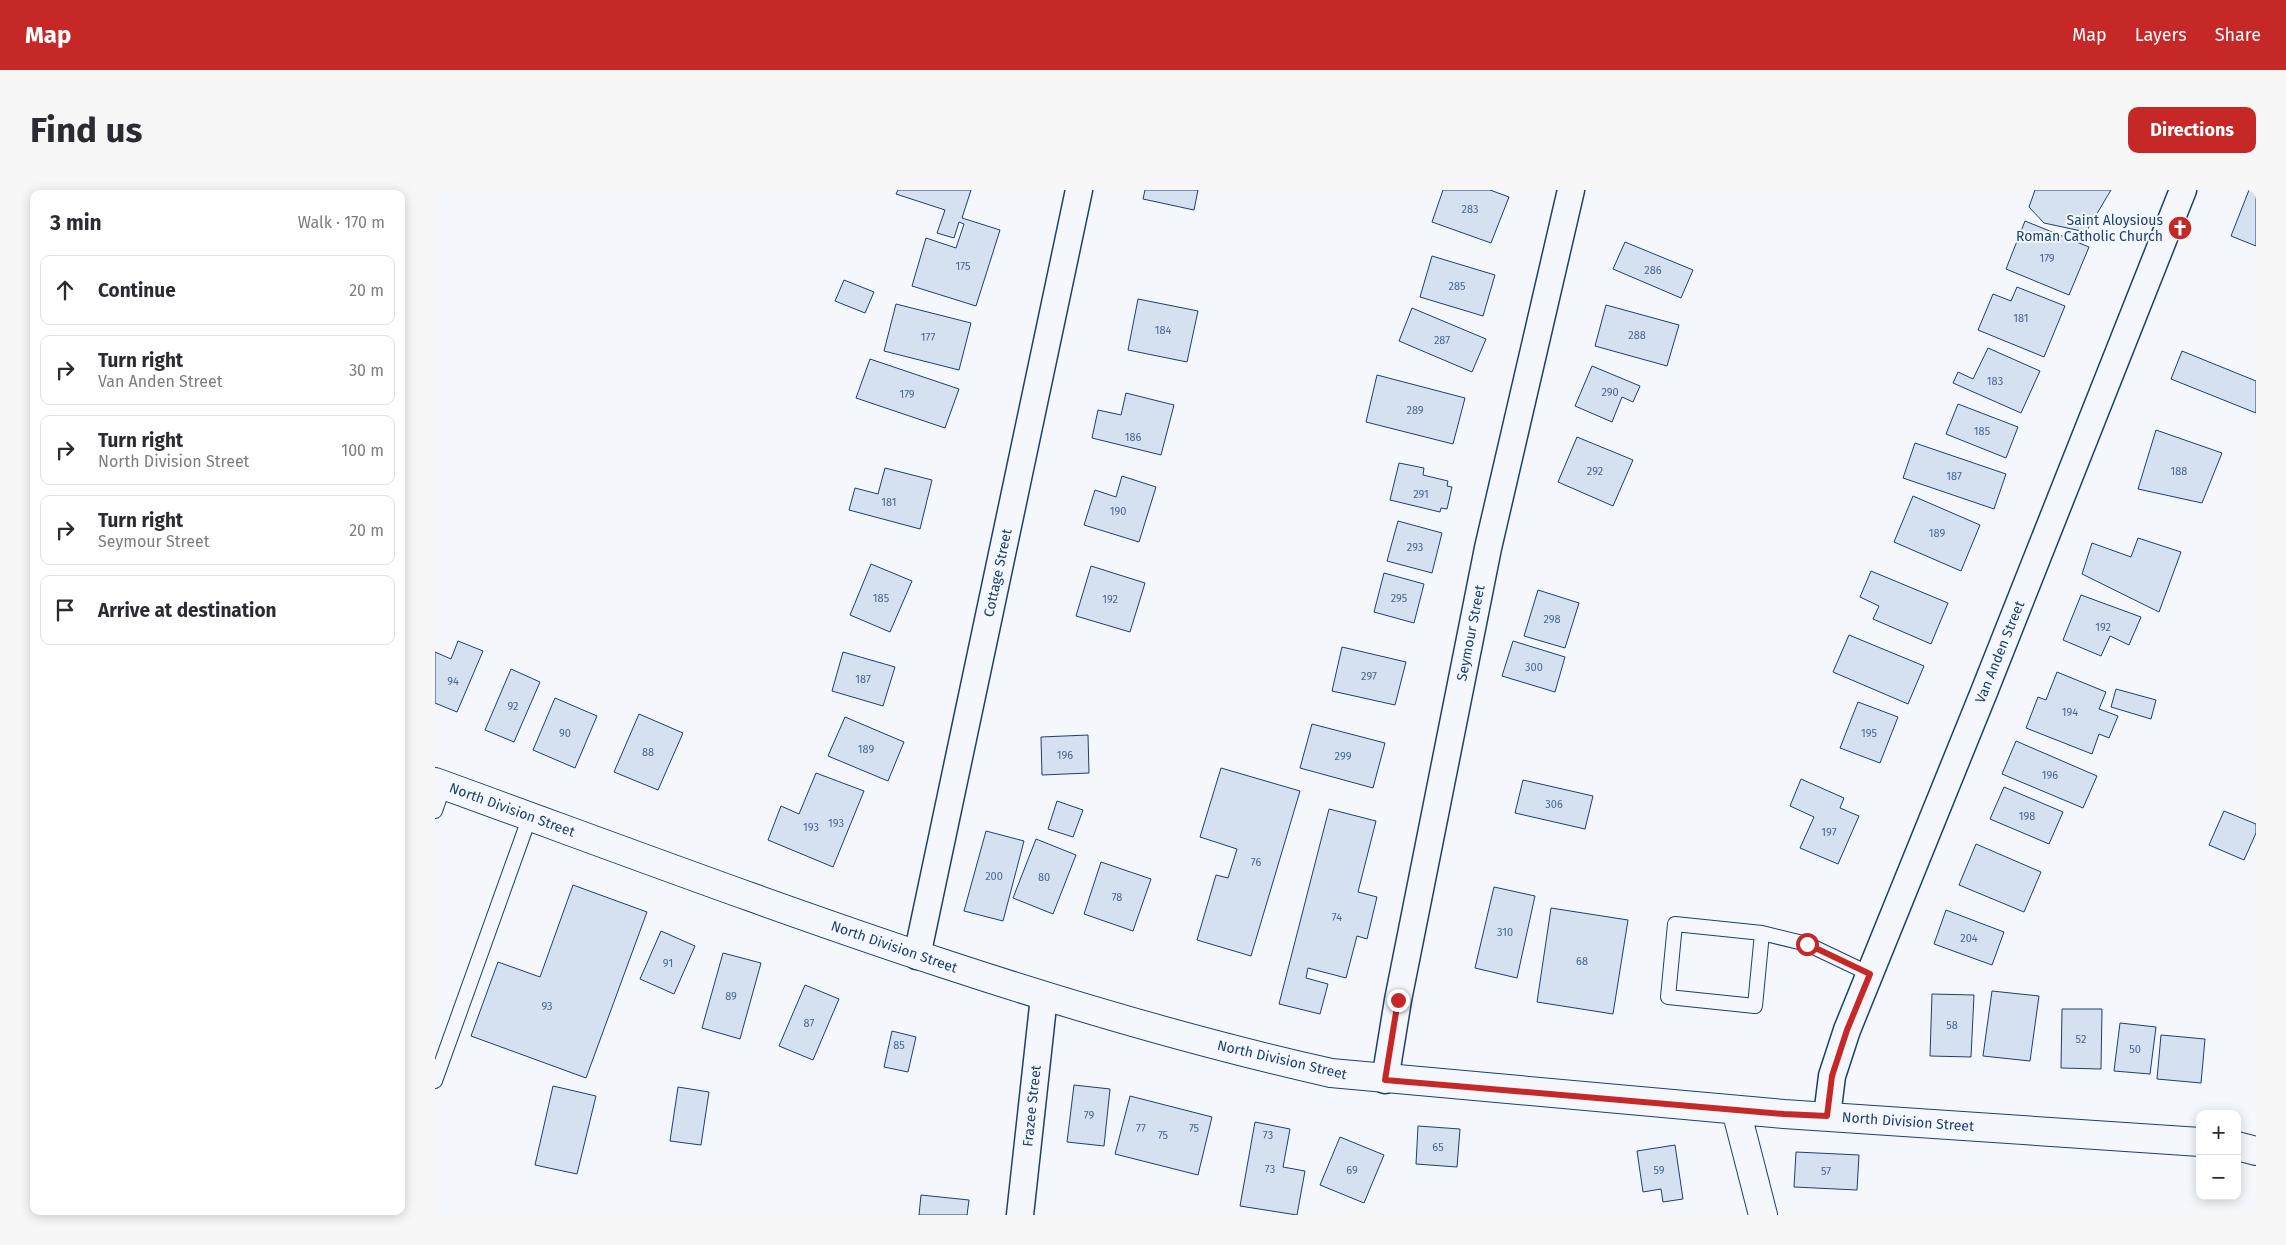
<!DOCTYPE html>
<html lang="en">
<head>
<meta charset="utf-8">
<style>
	body { margin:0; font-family:"Fira Sans",sans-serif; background:#f7f7f7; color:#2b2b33 }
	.controls { position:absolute; right:15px; bottom:15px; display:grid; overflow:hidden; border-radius:10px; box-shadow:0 2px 12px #0003 }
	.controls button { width:45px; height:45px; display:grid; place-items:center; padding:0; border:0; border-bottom:1px solid #e1e1e2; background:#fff; color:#2b2b33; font:25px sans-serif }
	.stop { position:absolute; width:15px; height:15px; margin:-11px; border:4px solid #c62828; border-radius:50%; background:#fff }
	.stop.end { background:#c62828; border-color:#fff; box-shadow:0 1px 5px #0008 }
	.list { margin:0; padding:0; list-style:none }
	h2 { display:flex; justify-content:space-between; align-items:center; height:65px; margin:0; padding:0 20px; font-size:21px }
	h2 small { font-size:16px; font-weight:400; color:#7c7c81 }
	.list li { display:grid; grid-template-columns:32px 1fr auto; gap:15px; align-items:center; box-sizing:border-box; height:70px; margin:0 10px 10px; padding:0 10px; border:1px solid #e1e1e2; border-radius:10px }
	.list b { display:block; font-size:19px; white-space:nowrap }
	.list p { margin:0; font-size:16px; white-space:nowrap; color:#7c7c81 }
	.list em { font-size:16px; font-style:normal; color:#7c7c81 }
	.icon { flex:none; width:28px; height:28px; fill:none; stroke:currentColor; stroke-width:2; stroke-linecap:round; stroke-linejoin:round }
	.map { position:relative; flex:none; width:1821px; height:1025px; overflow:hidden; border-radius:10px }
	header { display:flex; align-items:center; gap:30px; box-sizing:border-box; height:70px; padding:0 25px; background:#c62828; color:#fff }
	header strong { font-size:24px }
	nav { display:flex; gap:28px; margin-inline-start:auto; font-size:18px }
	.intro { display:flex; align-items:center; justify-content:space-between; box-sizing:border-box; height:120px; padding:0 30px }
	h1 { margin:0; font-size:35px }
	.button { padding:12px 22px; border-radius:10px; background:#c62828; color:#fff; font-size:18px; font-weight:700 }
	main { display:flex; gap:30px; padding:0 30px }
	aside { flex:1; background:#fff; border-radius:10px; box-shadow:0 2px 12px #0003 }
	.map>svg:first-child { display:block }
</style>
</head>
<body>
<header>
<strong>Map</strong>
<nav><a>Map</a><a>Layers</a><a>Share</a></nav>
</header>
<div class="intro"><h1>Find us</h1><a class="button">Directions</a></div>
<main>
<aside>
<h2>3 min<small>Walk · 170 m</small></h2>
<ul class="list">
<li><svg class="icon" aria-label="ahead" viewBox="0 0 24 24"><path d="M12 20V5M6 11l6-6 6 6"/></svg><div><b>Continue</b></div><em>20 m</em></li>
<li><svg class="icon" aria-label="right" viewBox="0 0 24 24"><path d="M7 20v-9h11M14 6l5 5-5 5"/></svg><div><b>Turn right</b><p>Van Anden Street</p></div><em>30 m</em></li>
<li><svg class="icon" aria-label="right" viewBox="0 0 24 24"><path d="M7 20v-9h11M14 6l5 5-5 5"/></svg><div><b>Turn right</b><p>North Division Street</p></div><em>100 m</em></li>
<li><svg class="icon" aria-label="right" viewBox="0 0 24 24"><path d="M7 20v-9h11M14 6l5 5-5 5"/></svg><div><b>Turn right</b><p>Seymour Street</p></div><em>20 m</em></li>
<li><svg class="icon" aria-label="arrive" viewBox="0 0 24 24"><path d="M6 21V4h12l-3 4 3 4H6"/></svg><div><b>Arrive at destination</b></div></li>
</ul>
</aside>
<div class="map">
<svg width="1821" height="1025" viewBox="0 0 1821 1025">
	<rect width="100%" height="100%" fill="#f4f7fb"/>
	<path fill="#d5e0f0" stroke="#1d3f73" d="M463 0H536L527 28 565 40 541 116 477 96 491 48 521 58 529 34 524 32 519 48 502 43 510 20 461 4Z
		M710 0H763L759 20 708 9Z
		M1008 0H1055L1074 7 1056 53 997 32Z
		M1600 0H1676L1651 42 1609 33 1594 17Z
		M1814 0H1821V56L1796 46Z
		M1590 31 1654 57 1634 105 1571 79Z
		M1190 52 1258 80 1246 108 1178 79Z
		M997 66 1060 85 1048 126 985 107Z
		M409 90 439 102 430 123 400 111Z
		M1582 97 1630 116 1609 167 1543 140 1558 104 1576 111Z
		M703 109 763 121 752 172 693 160Z
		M461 114 536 133 524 180 449 161Z
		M1171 115 1244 135 1232 176 1160 156Z
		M977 118 1051 149 1037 182 964 151Z
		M1553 158 1605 181 1586 223 1518 193 1523 182 1538 189Z
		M1747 161 1821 191V223L1736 189Z
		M435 169 524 199 510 238 421 208Z
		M1157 176 1205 196 1198 212 1187 207 1177 232 1140 216Z
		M942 185 1030 208 1018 254 931 232Z
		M691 203 739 215 726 265 657 248 663 220 686 225Z
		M1523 214 1583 237 1571 268 1511 244Z
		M1721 240 1787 263 1767 313 1703 299Z
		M1142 247 1198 270 1178 316 1123 292Z
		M1480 253 1571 284 1559 319 1468 288Z
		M964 273 989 278 988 285 1013 291 1012 296 1017 297 1012 319 1006 318 1005 322 955 310Z
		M450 278 497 290 485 339 414 320 420 298 443 304Z
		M687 286 721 297 704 352 649 335 660 300 681 307Z
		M1478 306 1545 335 1526 381 1459 352Z
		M963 331 1007 343 997 383 952 371Z
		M1703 348 1746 362 1724 422 1647 384 1657 353 1696 367Z
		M436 374 477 391 455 442 415 425Z
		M656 376 710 393 695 442 641 426Z
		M1436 381 1513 413 1496 454 1438 429 1444 416 1425 407Z
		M949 383 989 394 979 433 939 422Z
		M1103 400 1144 413 1130 458 1089 446Z
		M1646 405 1706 427 1694 455 1675 446 1666 466 1628 450Z
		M1414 445 1489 476 1473 514 1398 482Z
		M23 451 48 461 22 522 0 513V462L16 469Z
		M1078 451 1130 467 1120 502 1067 486Z
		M907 457 971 472 960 515 897 501Z
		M408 462 460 477 448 516 397 501Z
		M76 479 105 492 79 552 50 540Z
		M1622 482 1671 502 1664 519 1683 526 1674 548 1664 544 1657 564 1591 538 1603 507 1611 510Z
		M1681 499 1721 510 1716 529 1676 517Z
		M120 508 162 526 140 578 98 560Z
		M1423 512 1463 527 1445 573 1405 558Z
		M204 524 248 543 223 600 179 582Z
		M410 527 469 552 453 591 393 566Z
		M877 534 950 553 938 598 865 578Z
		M653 545 654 583 607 585 606 547Z
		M1581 551 1662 586 1648 618 1567 584Z
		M786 578 865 601 816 766 762 750 781 685 793 688 802 659 765 647Z
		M381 583 429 601 398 677 333 650 346 616 364 624Z
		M1366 589 1409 608 1405 618 1424 626 1403 674 1365 658 1379 627 1355 616Z
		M1088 590 1158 606 1150 639 1080 623Z
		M1569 597 1628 622 1614 654 1555 629Z
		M622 611 648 620 638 647 613 639Z
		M894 619 941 631 923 702 942 707 932 749 922 746 911 788 873 778 871 788 893 794 885 824 844 814Z
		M1789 621 1821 634V643L1809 670 1774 655Z
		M551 641 589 651 568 731 529 721Z
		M601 649 641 665 618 724 578 708Z
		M1541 654 1606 682 1589 722 1524 695Z
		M666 672 716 689 698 741 649 724Z
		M138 695 212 722 151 888 36 846 63 772 105 787Z
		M1059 697 1100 706 1082 788 1040 778Z
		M1116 718 1193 730 1178 824 1102 812Z
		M1511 720 1569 742 1557 775 1499 754Z
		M226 741 260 756 239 804 205 789Z
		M288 763 326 773 305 849 267 838Z
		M370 795 404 809 378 870 344 856Z
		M1557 801 1604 806 1595 871 1548 866Z
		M1497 804 1539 805 1536 867 1495 866Z
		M1627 819H1667L1666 879 1626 878Z
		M1685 833 1721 837 1715 884 1679 881Z
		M457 841 481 847 473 882 449 877Z
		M1726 845 1770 849 1766 893 1722 889Z
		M639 895 675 899 669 956 632 952Z
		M118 896 161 906 142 984 100 975Z
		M243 897 274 902 266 955 235 951Z
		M695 906 777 927 763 985 680 964Z
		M820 932 855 939 848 977 870 981 862 1025 805 1016Z
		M983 936 1025 939 1022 977 981 974Z
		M905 947 949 965 929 1013 885 995Z
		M1240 955 1248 1009 1228 1012 1226 999 1208 1002 1202 961Z
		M1361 962 1424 965 1422 1000 1359 997Z
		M486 1005 534 1010 532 1025H484Z"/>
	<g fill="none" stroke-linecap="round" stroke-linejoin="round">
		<g stroke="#1d3f73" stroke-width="16">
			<path id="service" d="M0 621 9 595
				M1327 743 1320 816 1233 807 1240 734 1327 743 1372 754 1435 784
				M0 891 95 626"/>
		</g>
		<g stroke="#1d3f73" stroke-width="29">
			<path id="minor" d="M482 766 644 0
				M950 890 963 810 1053 358 1136 0
				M1392 926 1397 886 1412 840 1549 502 1748 0
				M585 1025 609 807"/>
		</g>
		<g stroke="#1d3f73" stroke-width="30">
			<path id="tertiary" d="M0 592C295 699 589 814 896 883L1349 924 1765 952
				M1301 920 1328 1025
				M1802 956 1821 961"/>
		</g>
		<use href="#service" stroke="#f4f7fb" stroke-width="14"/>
		<use href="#minor" stroke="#f4f7fb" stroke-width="26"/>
		<use href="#tertiary" stroke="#f4f7fb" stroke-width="28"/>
	</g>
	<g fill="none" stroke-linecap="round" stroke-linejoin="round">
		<path stroke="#c62828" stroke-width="6" d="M963 810 950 890 1349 924 1392 926 1397 886 1412 840 1435 784 1372 754"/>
	</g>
	<defs>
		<g id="church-disc" transform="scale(1.25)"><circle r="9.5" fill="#c62828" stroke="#f4f7fb"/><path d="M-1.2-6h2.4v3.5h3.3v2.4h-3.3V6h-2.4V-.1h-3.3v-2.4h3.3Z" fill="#fff"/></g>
	</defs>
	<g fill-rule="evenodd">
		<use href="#church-disc" x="1745" y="38"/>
	</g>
	<g text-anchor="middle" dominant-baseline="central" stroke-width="4" stroke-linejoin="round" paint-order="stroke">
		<g font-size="11" fill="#4b6792">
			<text x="1035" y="19">283</text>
			<text x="1612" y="68">179</text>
			<text x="528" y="76">175</text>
			<text x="1218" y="80">286</text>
			<text x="1022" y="96">285</text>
			<text x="1586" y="128">181</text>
			<text x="728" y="140">184</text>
			<text x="1202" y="145">288</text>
			<text x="493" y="147">177</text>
			<text x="1007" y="150">287</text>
			<text x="1560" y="191">183</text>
			<text x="1175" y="202">290</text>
			<text x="472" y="204">179</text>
			<text x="980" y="220">289</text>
			<text x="1547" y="241">185</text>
			<text x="698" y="247">186</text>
			<text x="1160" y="281">292</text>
			<text x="1744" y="281">188</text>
			<text x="1519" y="286">187</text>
			<text x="986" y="304">291</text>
			<text x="454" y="312">181</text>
			<text x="683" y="321">190</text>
			<text x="1502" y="343">189</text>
			<text x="980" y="357">293</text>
			<text x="446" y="408">185</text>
			<text x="964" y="408">295</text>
			<text x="675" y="409">192</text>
			<text x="1117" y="429">298</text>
			<text x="1668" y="437">192</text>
			<text x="1099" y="477">300</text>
			<text x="934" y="486">297</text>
			<text x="428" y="489">187</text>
			<text x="18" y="491">94</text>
			<text x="78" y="516">92</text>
			<text x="1635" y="522">194</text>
			<text x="130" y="543">90</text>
			<text x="1434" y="543">195</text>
			<text x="431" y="559">189</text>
			<text x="213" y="562">88</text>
			<text x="630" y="565">196</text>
			<text x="908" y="566">299</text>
			<text x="1615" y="585">196</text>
			<text x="1119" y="614">306</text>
			<text x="1592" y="626">198</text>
			<text x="401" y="633">193</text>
			<text x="376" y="637">193</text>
			<text x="1394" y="642">197</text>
			<text x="821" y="672">76</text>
			<text x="559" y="686">200</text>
			<text x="609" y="687">80</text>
			<text x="682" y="707">78</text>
			<text x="902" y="727">74</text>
			<text x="1070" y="742">310</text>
			<text x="1534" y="748">204</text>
			<text x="1147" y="771">68</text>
			<text x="233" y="773">91</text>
			<text x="296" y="806">89</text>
			<text x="112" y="816">93</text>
			<text x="374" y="833">87</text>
			<text x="1517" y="835">58</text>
			<text x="1646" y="849">52</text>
			<text x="464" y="855">85</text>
			<text x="1700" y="859">50</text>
			<text x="654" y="925">79</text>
			<text x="706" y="938">77</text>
			<text x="759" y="938">75</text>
			<text x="728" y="945">75</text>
			<text x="833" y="945">73</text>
			<text x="1003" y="957">65</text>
			<text x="835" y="979">73</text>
			<text x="917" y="980">69</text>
			<text x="1224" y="980">59</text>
			<text x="1391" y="981">57</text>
		</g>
		<g font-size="14" fill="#1d3f73" stroke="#f4f7fb" text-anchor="end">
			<text x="1728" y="30">Saint Aloysious<tspan x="1728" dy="16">Roman Catholic Church</tspan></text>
		</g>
		<g font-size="14" fill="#1d3f73" stroke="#f4f7fb">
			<text transform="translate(563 383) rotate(-78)">Cottage Street</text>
			<text transform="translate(1036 443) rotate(-79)">Seymour Street</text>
			<text transform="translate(1565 462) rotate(-68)">Van Anden Street</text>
			<text transform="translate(77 620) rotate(20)">North Division Street</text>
			<text transform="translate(459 757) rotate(19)">North Division Street</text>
			<text transform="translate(847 870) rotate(13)">North Division Street</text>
			<text transform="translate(597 916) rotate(-84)">Frazee Street</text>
			<text transform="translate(1473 932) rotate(4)">North Division Street</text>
		</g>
	</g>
</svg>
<div class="controls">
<button>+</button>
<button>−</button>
</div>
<div class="stop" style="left:1372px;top:754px"></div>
<div class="stop end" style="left:963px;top:810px"></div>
</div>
</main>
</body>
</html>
